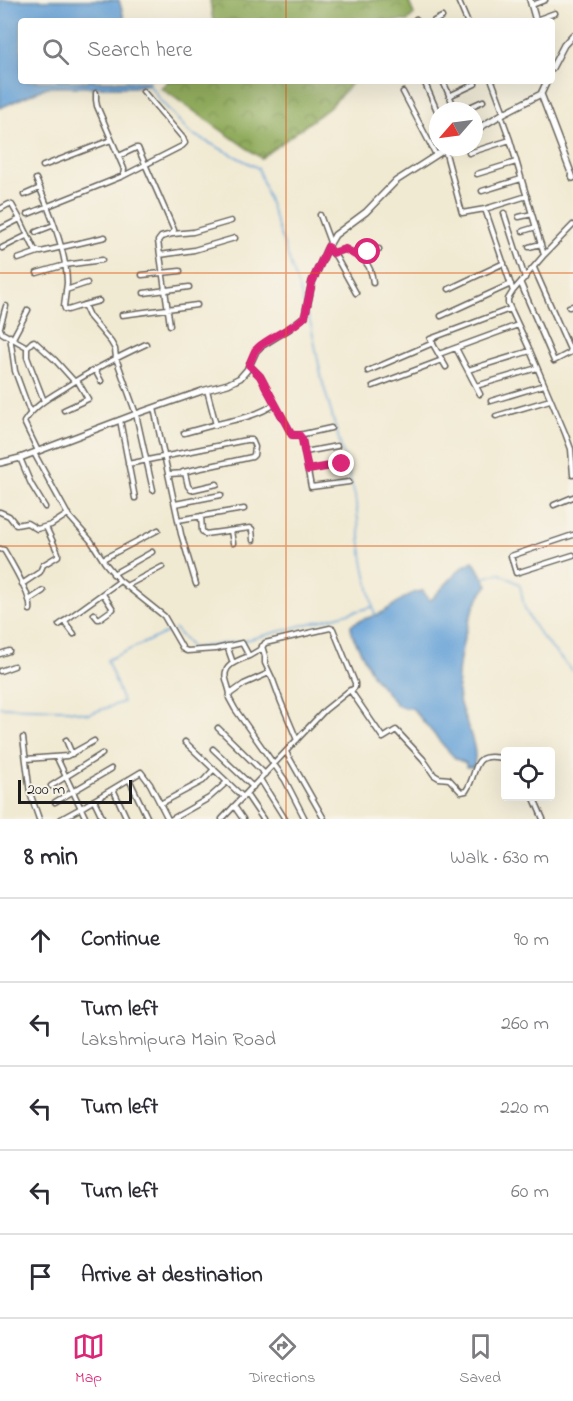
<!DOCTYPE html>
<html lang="en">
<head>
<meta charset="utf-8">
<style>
	body { margin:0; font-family:"Indie Flower",sans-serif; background:#f2f2f3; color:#2b2b33 }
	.controls { position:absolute; right:18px; bottom:18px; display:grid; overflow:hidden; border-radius:6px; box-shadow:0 6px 24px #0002 }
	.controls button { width:54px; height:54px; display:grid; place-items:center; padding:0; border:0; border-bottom:2px solid #e1e1e2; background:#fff; color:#2b2b33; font:30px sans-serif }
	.compass { position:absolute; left:429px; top:102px; width:54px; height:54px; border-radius:50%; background:#fff; box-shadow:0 6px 24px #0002; rotate:242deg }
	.scale { position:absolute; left:18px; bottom:15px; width:114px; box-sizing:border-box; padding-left:6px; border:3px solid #1c1c1c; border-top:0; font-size:16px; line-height:21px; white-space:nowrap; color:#1c1c1c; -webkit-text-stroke:4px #f7f3e8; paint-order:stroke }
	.stop { position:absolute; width:18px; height:18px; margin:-14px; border:4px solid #db2777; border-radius:50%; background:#fff }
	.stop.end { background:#db2777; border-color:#fff; box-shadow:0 2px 6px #0008 }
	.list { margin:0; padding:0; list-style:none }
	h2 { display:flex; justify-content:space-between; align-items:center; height:78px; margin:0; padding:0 24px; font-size:26px }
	h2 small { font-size:20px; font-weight:400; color:#7c7c81 }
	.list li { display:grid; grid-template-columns:39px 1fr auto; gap:18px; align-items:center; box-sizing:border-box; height:84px; padding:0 24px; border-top:2px solid #e1e1e2 }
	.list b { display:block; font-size:22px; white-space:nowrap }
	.list p { margin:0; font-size:20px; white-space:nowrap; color:#7c7c81 }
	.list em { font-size:20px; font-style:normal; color:#7c7c81 }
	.icon { flex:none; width:33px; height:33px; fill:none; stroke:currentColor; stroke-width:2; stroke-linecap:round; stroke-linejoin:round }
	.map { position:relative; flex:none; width:573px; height:819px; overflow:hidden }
	.search { position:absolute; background:#fff; box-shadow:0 6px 24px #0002; left:18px; right:18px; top:18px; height:66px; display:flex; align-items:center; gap:15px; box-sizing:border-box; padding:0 21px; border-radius:6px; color:#7c7c81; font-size:22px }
	.sheet { height:498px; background:#fff }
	nav { display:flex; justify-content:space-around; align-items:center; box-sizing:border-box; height:84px; border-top:2px solid #e1e1e2; background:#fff; font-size:16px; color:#7c7c81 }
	nav a { display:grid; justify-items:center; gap:3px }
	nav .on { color:#db2777 }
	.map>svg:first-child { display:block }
</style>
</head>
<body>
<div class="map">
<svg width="573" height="819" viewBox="0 0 573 819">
	<defs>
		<pattern id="forest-crowns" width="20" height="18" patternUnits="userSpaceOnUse" patternTransform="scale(1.5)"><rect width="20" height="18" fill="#91ac5d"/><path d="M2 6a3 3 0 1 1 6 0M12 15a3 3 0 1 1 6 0" fill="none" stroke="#768b4c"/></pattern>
	</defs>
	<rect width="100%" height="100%" fill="#f7f3e8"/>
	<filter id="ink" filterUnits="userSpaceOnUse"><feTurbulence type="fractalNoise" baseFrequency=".0167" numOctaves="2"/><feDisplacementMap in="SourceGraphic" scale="12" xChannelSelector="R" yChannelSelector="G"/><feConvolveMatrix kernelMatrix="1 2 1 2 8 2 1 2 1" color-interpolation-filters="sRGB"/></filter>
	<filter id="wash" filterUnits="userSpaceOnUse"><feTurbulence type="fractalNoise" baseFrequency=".008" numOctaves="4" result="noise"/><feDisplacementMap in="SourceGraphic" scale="24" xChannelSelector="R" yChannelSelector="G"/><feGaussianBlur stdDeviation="1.35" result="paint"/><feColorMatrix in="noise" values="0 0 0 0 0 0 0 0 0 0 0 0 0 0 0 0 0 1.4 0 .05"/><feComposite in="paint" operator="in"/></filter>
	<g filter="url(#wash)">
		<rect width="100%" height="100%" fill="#f1ead3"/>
		<path fill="url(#forest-crowns)" stroke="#56643c" stroke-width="1.5" d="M210 0H408L414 14 408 21H213Z
			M168 81H354L329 108 261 158 161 88Z"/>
		<path fill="#67a3d8" stroke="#42607a" stroke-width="1.5" d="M0 0H119L125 21H21V81H150L149 84 134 87H47L0 108Z
			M473 561 488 585C467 608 454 669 459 700 463 719 481 749 473 767H466V763L456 759 444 746 412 708H405L397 705 373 676 352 634 351 625C362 618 369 618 379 614 394 607 407 592 423 591L429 600 432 599 462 567Z"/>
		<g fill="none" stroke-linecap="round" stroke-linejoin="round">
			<path stroke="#67a3d8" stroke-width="1.5" d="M147 81 160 100 190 133 258 168 305 307
				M307 314 311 325 322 380 355 496 363 561 375 616
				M483 578 499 573 519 584C523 593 522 603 526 611 537 635 556 653 573 671
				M175 629 192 648 243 641 372 607
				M0 707 62 709 89 714 123 702 107 660 170 631"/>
		</g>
	</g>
	<g filter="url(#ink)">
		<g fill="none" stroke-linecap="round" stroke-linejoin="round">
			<g stroke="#67645c" stroke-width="7">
				<path id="street" d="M458 0 467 21
					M532 5 545 0
					M416 19 417 21
					M536 20 555 13
					M434 21 442 17
					M424 81 438 113
					M443 81 456 111
					M492 81 504 113
					M403 92 436 155
					M449 96 475 84
					M461 111 483 101
					M501 115 510 140 544 255
					M445 150 462 213 485 209 527 196
					M469 153 510 140
					M119 156 136 148H138L174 230 172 234 161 237 158 241 170 325
					M43 166 111 140
					M477 174 516 162
					M123 176 182 146 185 143 183 138 143 91
					M36 179C48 207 67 252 67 283 66 291 65 299 64 306L65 309 68 310 84 305 89 316 111 342 115 349 116 358 136 414 153 490
					M482 191 521 179
					M24 195 40 188
					M0 209 9 204 12 205 20 219
					M485 209 513 291
					M504 213 525 278
					M28 214 123 176 124 169 97 106 96 100V93
					M320 215 330 242
					M519 217 532 214
					M573 225 544 255 513 291 508 299V303L528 346 565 433 571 449 573 475
					M0 229 20 219 35 250 41 252 105 237
					M523 231 536 227
					M36 232 54 225
					M173 234 193 232 231 221
					M328 247 336 257 356 293
					M529 247 541 244
					M2 248 28 235
					M333 253 345 249C363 258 371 262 373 283
					M160 255 194 250 235 238
					M18 259 38 252
					M365 260 368 252 379 249
					M534 268 571 352
					M37 273 65 265 102 260
					M142 275 180 271
					M521 284 554 361 573 351
					M449 289 504 263
					M66 290 87 283
					M144 293 189 287
					M84 305 99 301
					M569 307 573 306
					M122 315 197 305
					M441 316 511 284
					M0 327 6 306
					M0 329 2 333 27 347
					M10 336 15 371 30 412
					M13 338 28 310
					M27 347 32 342 34 341 55 360 74 381
					M27 347V357L44 401
					M456 348 480 394
					M439 354 518 325
					M249 365 260 376 292 435H299L302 439 311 487 349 482
					M446 367 430 339 510 309
					M95 370 101 381
					M468 370 530 351
					M368 371 433 343
					M373 386 442 360
					M476 386 537 368
					M207 390 216 425
					M491 401 544 385
					M154 408 178 520 244 509
					M64 410 88 399 77 380
					M496 416 550 400
					M120 420 135 498
					M184 433C195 430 206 427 217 424 238 419 257 416 275 404
					M299 435 331 428
					M38 451 24 422C34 406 48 398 63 389 90 371 118 357 146 344
					M305 452 337 446
					M34 453 68 515 91 541 105 563 119 580 164 616 183 649 187 651 216 649 242 643 249 656 261 649 265 643 330 628 333 629 355 683V687L351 691
					M20 458 31 484 45 507
					M128 464 246 440H252L255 447 254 455 252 457 183 472
					M308 470 342 464
					M169 474 185 473 188 486 191 490 217 484
					M175 504 221 495
					M554 505 573 497
					M0 512 9 516 16 525 27 523 37 529 51 525 68 514
					M201 516 202 531 205 534 250 528 252 529 253 540
					M178 520 181 534 196 584
					M231 531 233 543
					M573 535 511 556 516 573 573 555
					M0 549 4 550C11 562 33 598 30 610
					M103 559 158 530
					M113 574 152 552
					M22 584 40 572 43 565 58 556V553L46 527
					M126 586 162 567
					M29 600 43 591
					M94 614 98 619H99L113 609 103 594
					M64 621 74 634
					M59 625 120 581
					M227 646 233 663
					M262 646 265 656V663L273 680 281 702 297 740
					M0 654 9 651
					M0 671 14 666
					M269 673 244 684 230 694 229 698 235 709 285 780 305 819
					M230 694C229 688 227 684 226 679 222 665 239 660 249 656
					M218 728 265 774
					M23 738 30 793 39 819
					M66 740 72 754
					M185 742 243 797
					M213 749 253 787
					M286 752 324 819
					M57 758 86 819
					M26 759 67 756 94 741
					M129 779 148 819
					M260 779 285 819
					M51 786 102 754
					M113 789 127 819
					M246 794 263 819
					M533 796 543 819
					M94 800 103 819
					M55 802 111 769
					M160 804 203 781 214 769
					M234 806 243 819
					M61 819 81 808 141 772 150 784 168 819
					M172 819 209 798 227 782
					M222 819 325 710 350 690 383 738 396 730 423 759 434 775 439 778 449 779 461 792 466 791C480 770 469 750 506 759"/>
			</g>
			<g stroke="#67645c" stroke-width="8">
				<path id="secondary" d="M530 0 536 21
					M552 68 564 45 573 35
					M541 94 573 178
					M474 131 504 113 541 94 547 81
					M0 463 20 458 136 414 202 391 228 384 240 378 247 370 256 351 261 346 290 328 305 316 312 282 328 247 335 235 366 212 396 181 449 147"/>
			</g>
			<use href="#street" stroke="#fff" stroke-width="4"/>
			<use href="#secondary" stroke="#fff" stroke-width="5"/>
		</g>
	</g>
	<g fill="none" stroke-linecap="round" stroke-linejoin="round" filter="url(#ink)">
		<path stroke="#db2777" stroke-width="8" d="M342 464 308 470 302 439 299 435H292L260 376 249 365C251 361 253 355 255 351 265 338 293 330 305 316L312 282 328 247 333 253 345 249 364 260 368 252"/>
	</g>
	<path fill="none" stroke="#de560d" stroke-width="1.5" stroke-opacity="0.55" d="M286 0V21M286 81V819M0 273H573M0 546H573"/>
</svg>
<div class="controls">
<button><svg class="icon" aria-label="locate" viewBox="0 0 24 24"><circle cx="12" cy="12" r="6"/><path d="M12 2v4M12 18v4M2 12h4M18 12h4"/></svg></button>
</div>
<svg class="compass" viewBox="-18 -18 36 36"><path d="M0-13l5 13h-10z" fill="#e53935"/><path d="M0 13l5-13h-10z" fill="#7c7c81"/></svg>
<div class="scale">200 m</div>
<div class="stop" style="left:368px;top:252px"></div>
<div class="stop end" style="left:342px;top:464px"></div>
<div class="search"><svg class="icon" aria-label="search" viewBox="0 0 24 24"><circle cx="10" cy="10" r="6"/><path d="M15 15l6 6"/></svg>Search here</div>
</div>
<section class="sheet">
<h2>8 min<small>Walk · 630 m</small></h2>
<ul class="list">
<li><svg class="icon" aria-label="ahead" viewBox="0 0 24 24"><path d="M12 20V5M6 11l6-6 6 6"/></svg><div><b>Continue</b></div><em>90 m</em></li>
<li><svg class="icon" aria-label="left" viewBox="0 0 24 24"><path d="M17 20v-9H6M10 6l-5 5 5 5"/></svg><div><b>Turn left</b><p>Lakshmipura Main Road</p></div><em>260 m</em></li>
<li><svg class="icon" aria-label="left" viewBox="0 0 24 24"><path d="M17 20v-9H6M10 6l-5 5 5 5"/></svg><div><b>Turn left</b></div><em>220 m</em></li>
<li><svg class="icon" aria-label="left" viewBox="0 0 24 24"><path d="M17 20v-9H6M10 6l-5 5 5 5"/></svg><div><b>Turn left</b></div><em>60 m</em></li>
<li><svg class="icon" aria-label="arrive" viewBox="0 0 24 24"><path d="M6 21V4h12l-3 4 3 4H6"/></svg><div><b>Arrive at destination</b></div></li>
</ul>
</section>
<nav>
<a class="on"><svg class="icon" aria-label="map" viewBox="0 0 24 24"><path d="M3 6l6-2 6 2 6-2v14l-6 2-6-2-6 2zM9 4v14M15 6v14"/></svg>Map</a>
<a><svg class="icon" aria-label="directions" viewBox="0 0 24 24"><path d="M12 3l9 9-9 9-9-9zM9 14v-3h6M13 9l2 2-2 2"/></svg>Directions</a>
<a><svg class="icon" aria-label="saved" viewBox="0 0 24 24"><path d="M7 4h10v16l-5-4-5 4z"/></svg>Saved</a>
</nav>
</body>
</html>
